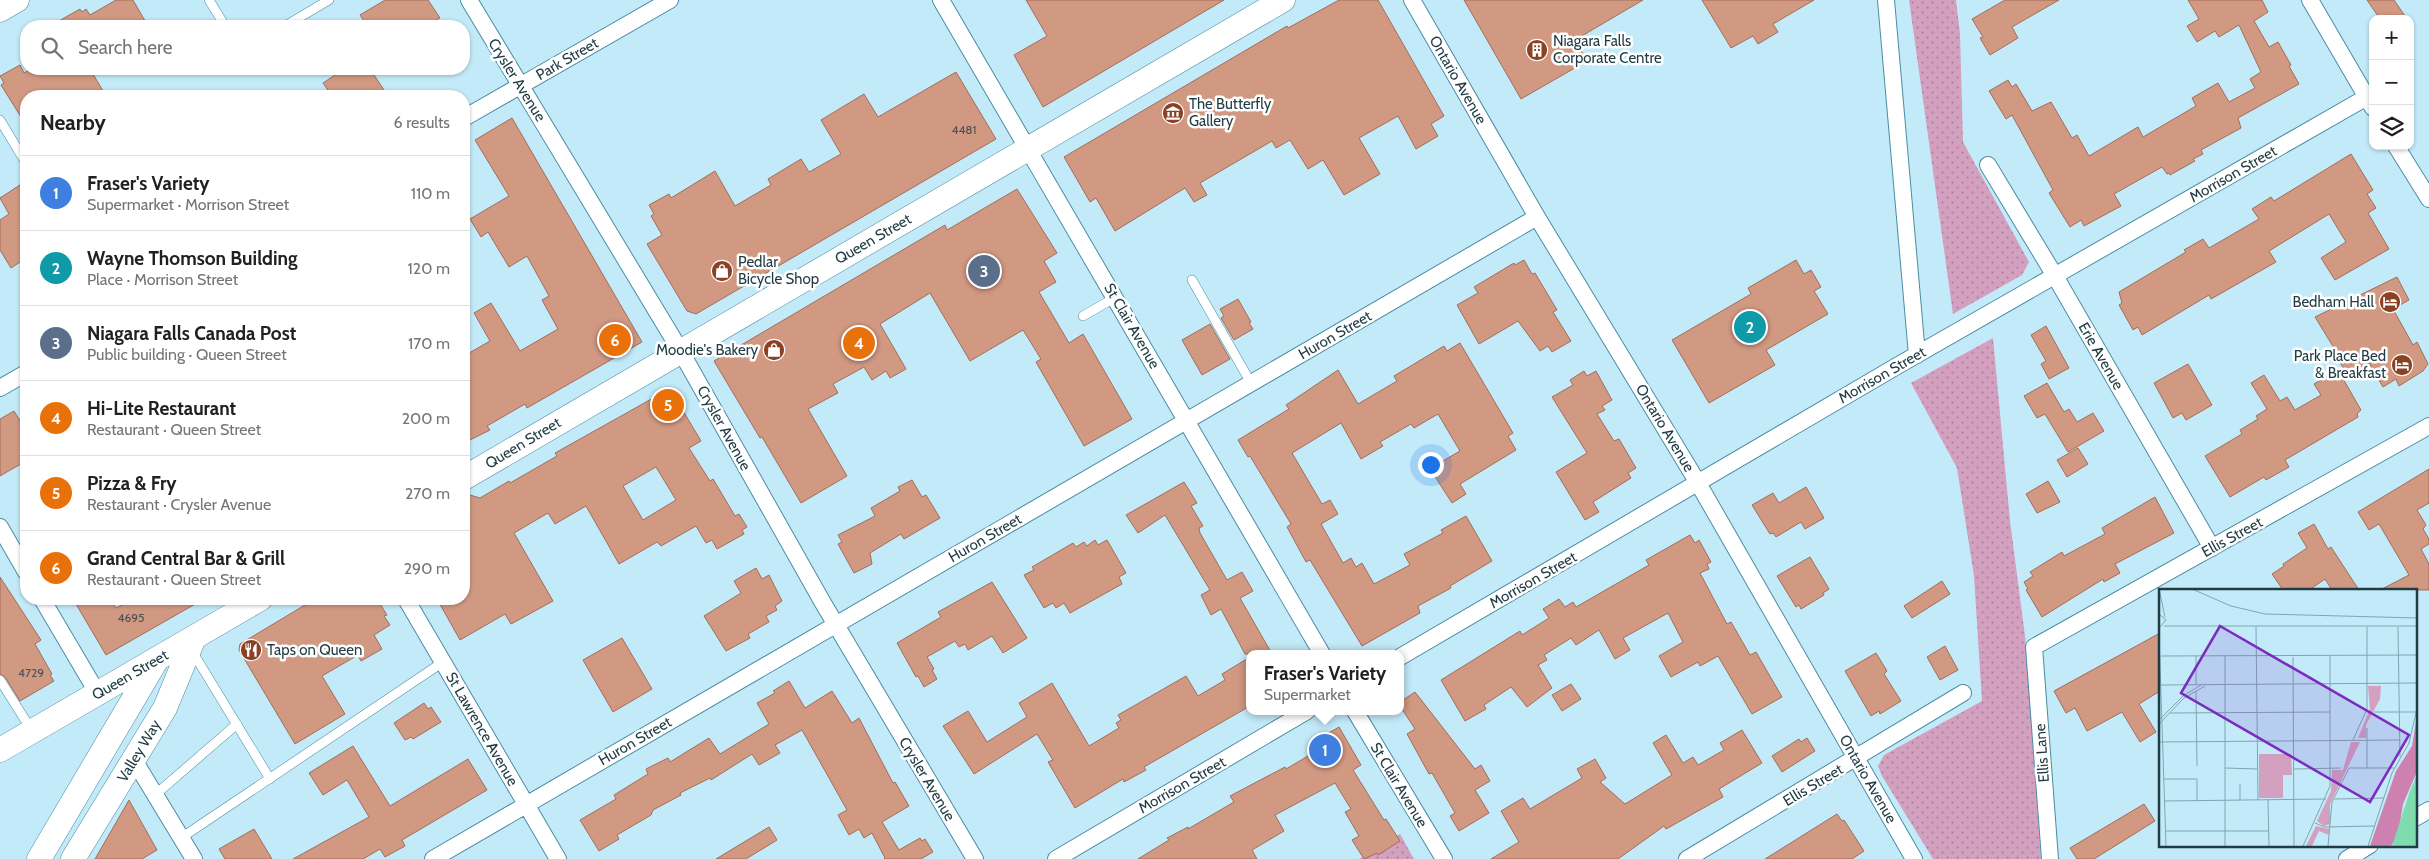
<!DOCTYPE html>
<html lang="en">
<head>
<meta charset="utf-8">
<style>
	body { margin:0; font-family:Cabin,sans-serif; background:#f6f6f6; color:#202124 }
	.controls { position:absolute; right:15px; top:15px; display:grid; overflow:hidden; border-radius:10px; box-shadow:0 1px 4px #0004 }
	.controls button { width:45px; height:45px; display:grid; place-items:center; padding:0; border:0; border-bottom:1px solid #e0e0e0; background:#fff; color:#202124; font:25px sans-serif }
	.you { position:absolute; left:1430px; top:464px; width:18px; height:18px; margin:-12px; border:4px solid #fff; border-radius:50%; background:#1a73e8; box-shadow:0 0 0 8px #1a73e833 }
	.badge { display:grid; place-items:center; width:32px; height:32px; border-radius:50%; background:#8b4224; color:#fff; font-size:16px; font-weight:700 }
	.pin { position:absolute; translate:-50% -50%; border:2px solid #fff; box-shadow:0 1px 5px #0006 }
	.popup { position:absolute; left:1246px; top:650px; width:158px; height:65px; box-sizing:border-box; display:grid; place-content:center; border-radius:10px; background:#fff; filter:drop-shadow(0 1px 4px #0005); font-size:16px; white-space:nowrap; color:#757577 }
	.popup b { font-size:19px; color:#202124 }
	.popup::after { content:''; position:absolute; left:50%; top:100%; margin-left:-10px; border:10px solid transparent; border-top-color:#fff }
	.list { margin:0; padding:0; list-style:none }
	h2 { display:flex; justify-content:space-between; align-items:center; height:65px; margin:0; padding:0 20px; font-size:21px }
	h2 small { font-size:16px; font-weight:400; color:#757577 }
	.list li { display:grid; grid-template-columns:32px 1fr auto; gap:15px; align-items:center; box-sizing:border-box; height:75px; padding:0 20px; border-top:1px solid #e0e0e0 }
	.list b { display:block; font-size:19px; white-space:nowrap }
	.list p { margin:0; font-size:16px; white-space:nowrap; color:#757577 }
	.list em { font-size:16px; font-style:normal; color:#757577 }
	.icon { flex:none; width:28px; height:28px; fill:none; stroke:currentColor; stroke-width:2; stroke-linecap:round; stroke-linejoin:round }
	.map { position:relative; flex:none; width:2429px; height:859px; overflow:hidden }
	.search { position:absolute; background:#fff; box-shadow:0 1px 4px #0004; left:20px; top:20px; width:450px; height:55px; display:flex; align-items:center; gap:12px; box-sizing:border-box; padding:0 18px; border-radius:20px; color:#757577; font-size:19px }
	.panel { position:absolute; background:#fff; box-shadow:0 1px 4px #0004; left:20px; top:90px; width:450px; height:515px; border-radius:20px }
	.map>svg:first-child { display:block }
</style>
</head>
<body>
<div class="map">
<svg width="2429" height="859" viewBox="0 0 2429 859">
	<defs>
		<pattern id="grass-dots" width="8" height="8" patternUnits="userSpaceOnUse" patternTransform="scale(1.25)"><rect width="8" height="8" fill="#d3a1bf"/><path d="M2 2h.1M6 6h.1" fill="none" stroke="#ab849d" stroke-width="1.8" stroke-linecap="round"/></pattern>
	</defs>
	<rect width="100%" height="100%" fill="#c3eaf9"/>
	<path fill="url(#grass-dots)" d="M1909 0H1956L1960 34 1963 142 2029 262 2022 275 1953 314Z
		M1993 338 2010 521 2025 636 2041 859H1933L1882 776 1878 766 1884 755 1982 701 1974 576 1957 468 1911 383Z
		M1400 834 1414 859H1359Z"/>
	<path fill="#d19882" stroke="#a36d59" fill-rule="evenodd" d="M116 0H133L148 26H50L80 9 82 12 86 9 90 15Z
		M385 0H428L440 18 436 20 440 26H367L360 15Z
		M1026 0H1224L1043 107 1014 55 1047 36Z
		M1339 0H1378L1444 116 1431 124 1438 136 1416 149 1398 116 1359 138 1380 174 1344 195 1323 160 1308 169 1290 140 1276 148 1272 141 1200 183 1207 195 1194 202 1185 188 1115 231 1096 198 1090 202 1064 157 1287 26 1288 28Z
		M1464 0H1643L1575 40 1587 61 1521 99Z
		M1702 0H1814L1773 24 1778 32 1758 44 1753 36 1731 48Z
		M2005 0H2059L2012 27 2018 38 1990 55 1980 38 1983 37 1972 19Z
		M2188 0H2262L2268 12 2254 21 2269 47 2278 42 2291 65 2289 66 2299 84 2238 118 2241 128 2201 150 2203 154 2193 159 2195 161 2170 175 2169 173 2167 174 2162 167 2114 194 2121 206 2084 226 2081 220 2070 227 2049 193 2053 190 2012 115 2006 119 1989 91 2008 80 2012 87 2016 84 2032 111 2051 102 2072 138 2077 135 2089 156 2138 127 2143 137 2196 106 2192 98 2218 83 2229 102 2255 88 2250 79 2261 72 2239 25 2219 37 2215 31 2197 42 2187 26 2199 19Z
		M2367 0H2394L2407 19H2380Z
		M20 65 24 73 31 69H90L106 96H26V125L1 85 4 83 0 76Z
		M344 69H370L388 96H332L323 83Z
		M956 72 996 139 696 314 687 311 647 244 662 235 651 216 654 214 649 205 669 194 671 198 715 171 735 206 771 185 768 179 801 159 809 172 841 154 821 120 864 94 878 117Z
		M512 118 642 342 527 408 525 404 487 426 490 430 464 443V356L490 341 474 313 491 303 520 351 558 329 542 300 549 296 527 256 509 267 488 232 481 237 470 219 509 196 475 140Z
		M2351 154 2373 190 2367 194 2376 208 2368 213 2389 249 2335 280 2321 258 2346 242 2329 214 2269 251 2276 262 2211 299 2209 295 2142 335 2138 327 2133 330 2119 305 2122 303 2119 292 2186 252 2184 250 2203 239 2209 248 2259 219 2252 209 2271 197 2274 201Z
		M26 181V258L11 268 0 250V220L9 214 0 198Z
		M1017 189 1057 253 1044 261 1056 282 1039 292 1069 343 1083 334 1132 419 1084 446 1036 362 1041 359 1023 330 970 361 930 293 880 324 906 369 890 378 886 371 872 380 864 367 833 384 838 393 808 409 847 476 801 503 762 437 760 438 714 361 945 225 947 230Z
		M1524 260 1532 274 1535 273 1557 310 1553 312 1571 341 1552 352 1548 346 1540 351 1518 321 1479 344 1457 305 1478 293 1474 287 1514 263 1515 265Z
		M1796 260 1804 274 1811 270 1821 287 1814 291 1828 314 1766 350 1775 365 1709 403 1672 340 1751 294 1748 288Z
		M2397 277 2409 300 2393 309 2413 345 2417 342 2428 364 2423 371 2399 386 2396 379 2383 387 2369 363 2347 375 2332 348H2334L2315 317Z
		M1238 299 1251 322 1249 323 1253 329 1234 340 1221 318 1224 316 1220 309Z
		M1210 324 1230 359 1202 375 1182 340Z
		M2046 326 2069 368 2049 379 2041 364 2046 361 2031 335Z
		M1460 343 1513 433 1508 436 1516 450 1460 484 1466 494 1452 503 1434 475 1440 471 1436 465 1460 451 1438 414 1414 428 1411 424 1380 442 1383 446 1361 459 1341 423 1292 453 1322 504 1330 500 1338 514 1321 524 1343 563 1351 558 1356 567 1362 563 1374 584 1410 565 1404 554 1443 533 1441 530 1466 516 1492 561 1450 586 1451 588 1418 606 1420 613 1362 646 1310 560 1306 562 1287 527 1291 524 1250 456 1248 457 1238 440 1289 409 1286 405 1338 370 1358 404 1397 381 1394 376 1444 346 1447 351Z
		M2188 364 2212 405 2186 420 2182 413 2173 418 2154 383Z
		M2338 370 2361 410 2357 414 2358 417 2285 460 2289 467 2266 480 2264 477 2230 497 2205 456 2242 434 2240 430 2258 419 2256 416 2267 409 2251 383 2264 375 2280 401 2287 397 2295 410 2321 395 2314 384Z
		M1584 371 1587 376 1596 371 1612 400 1602 406 1605 410 1597 414 1614 441 1619 439 1636 468 1628 473 1631 478 1593 502 1599 512 1585 520 1556 472 1587 453 1552 397 1573 385 1570 380Z
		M2047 383 2064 412 2069 409 2077 422 2093 413 2104 431 2068 452 2045 414 2037 418 2024 396Z
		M664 392 673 394 701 441 689 448 710 481 713 479 735 516 739 514 747 527 742 530 744 534 717 549 712 540 706 543 696 526 661 546 657 542 619 564 586 506 555 524 548 513 514 533 553 601 511 624 505 614 460 640 437 599H464V499L470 495 480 498 509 481 510 483 557 456 555 453ZM656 467 676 500 643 520 623 486Z
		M14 411 24 427 20 430 26 440V461L0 476V419Z
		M2078 448 2088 464 2067 477 2057 460Z
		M2429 469V503L2417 510 2426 525 2423 529 2429 539V544L2421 549 2429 564V590H2380L2409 575 2379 524 2369 530 2358 512Z
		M912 480 922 497 926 495 940 518 904 539 901 534 870 553 872 564 854 573 838 544 842 542 838 535 875 516 871 508 900 491 898 487Z
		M2048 481 2060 502 2037 513 2026 494Z
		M1184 482 1197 503 1191 506 1203 526 1199 528 1200 533 1227 580 1242 572 1253 591 1240 598 1272 654H1245L1221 609 1211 615 1201 595 1210 590 1165 515 1138 533 1126 515Z
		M1806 487 1824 518 1805 529 1801 522 1776 537 1773 533 1770 534 1752 505 1773 493 1779 503Z
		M2155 497 2174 533 2115 564 2120 573 2104 582 2103 579 2042 617 2026 590 2028 589 2024 582 2033 576 2030 572 2062 552 2064 556 2105 534 2102 528Z
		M2314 524 2328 549 2331 547 2359 590H2332L2325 579 2309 590H2283L2272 574 2284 566 2283 564 2307 548 2298 533Z
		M1690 535 1695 543 1699 540 1711 562 1707 564 1709 569 1700 573 1727 624 1731 622 1750 655 1756 652 1782 697 1752 714 1718 656 1700 666 1698 662 1671 677 1659 656 1683 642 1668 613 1623 638 1630 650 1615 659 1599 630 1576 645 1571 638 1544 655 1547 660 1538 665 1552 688 1527 707 1511 687 1484 705 1486 709 1465 721 1441 680 1520 631 1522 635 1549 618 1543 609 1559 599 1565 607 1573 602 1576 607 1649 565 1646 560Z
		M1095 540 1098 545 1107 540 1126 573 1119 577 1122 584 1070 613 1064 603 1056 608 1053 603 1044 608 1024 575 1034 570 1032 567 1073 543 1076 547 1084 542 1087 546Z
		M1810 557 1829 589 1823 593 1824 595 1801 609 1799 605 1796 607 1777 576Z
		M756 568 762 579 769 575 782 601 775 606 777 610 766 616 769 622 748 634 750 638 726 651 704 616 741 593 734 581Z
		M0 577 41 640 35 644 52 674 50 675 54 681 20 701 5 677 0 674Z
		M1942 581 1950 594 1912 618 1904 606Z
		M992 582 1027 638 1003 653 992 636 968 650 965 644 959 647 955 641 927 657 934 669 932 670 937 679 924 687 918 676 916 677 897 643 941 617 938 612Z
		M73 599H110L116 608 133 599H204L106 655Z
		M315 599H377L387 615 384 616 390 625 374 635 382 649 361 661 358 655 322 676 345 714 295 744 239 650 240 644Z
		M2160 633V691L2139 704 2156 732 2140 742 2122 712 2087 731 2075 708 2066 713 2054 691Z
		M622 638 652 689 613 712 583 660Z
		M1945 646 1958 670 1940 680 1927 657Z
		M1876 653 1887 671 1884 674 1901 701 1880 714 1879 711 1871 716 1845 671Z
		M1250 657V706L1144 767 1146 770 1124 782 1123 779 1075 808 1048 762 1053 760 1037 734 974 774 943 726 968 711 987 742 1027 717 1019 703 1052 683 1089 746 1119 728 1116 723 1121 720 1118 715 1186 676 1198 696 1225 680 1222 674Z
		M789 681 805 708 832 691 852 723 859 718 893 783 895 782 909 806 882 822 899 850 920 838 922 841 925 839 933 852 921 859H884L885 858 872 833 864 838 859 829 849 835 838 815 847 810 802 730 775 745 780 753 759 765 752 754 711 780 710 778 680 793 681 795 653 810 651 815 617 835 619 839 599 851 580 820 616 799 614 795 648 774 646 769 668 758 670 762 709 738 720 754 769 724 757 703 775 693 773 691Z
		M1571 684 1581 699 1562 711 1552 695Z
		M1415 692 1475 769 1481 765 1490 781 1475 790 1489 813 1459 831 1450 816 1455 813 1432 773 1429 774 1407 734 1415 729 1400 706V702Z
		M424 703 428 709 431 707 441 722 413 739 411 737 405 740 394 723Z
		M1339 727 1361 765 1353 770 1384 820 1386 819 1400 841 1378 855 1377 853 1364 859 1352 840 1359 836 1345 812 1351 809 1335 783 1275 815 1284 831 1252 850 1257 859H1138L1169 840 1167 838 1188 827V829L1234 802 1230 796 1285 767 1286 769 1318 750 1313 742Z
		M1742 730 1762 763 1719 789 1723 797 1666 829 1664 826 1618 859H1491L1519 842 1501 811 1523 798 1530 809 1582 778 1577 769 1595 759 1606 778 1600 782 1625 804 1672 775 1653 743 1666 735 1683 763 1693 757 1698 765 1724 750 1720 743Z
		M1807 738 1815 751 1782 772 1772 756 1799 739 1801 742Z
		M353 746 390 806 468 759 487 790 402 840 405 846 385 857 380 849 363 859H293L369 817 347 780 323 795 309 773Z
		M129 800 157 850 142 859H95Z
		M2144 804 2155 821 2094 859H2077L2070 848Z
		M1837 814 1842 821 1844 820 1864 851 1852 859H1765Z
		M769 827 777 840 746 859H716Z
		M254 829 272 859H225L219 849Z"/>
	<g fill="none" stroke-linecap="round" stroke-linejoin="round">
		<g stroke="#4a8da3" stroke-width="10">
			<path id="lane" d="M209 0 225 26
				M285 26 329 0
				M0 120 26 163
				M1192 280 1251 383
				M1083 316 1116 297
				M192 651 270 779
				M0 680 32 731
				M155 795 237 724
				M181 838 443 662"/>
		</g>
		<g stroke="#4a8da3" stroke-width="18">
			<path id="street" d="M469 0 680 350 823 603 975 859
				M941 0 1322 654
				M1412 0 1537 217 1698 483 1914 859
				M1886 0 1917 355
				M2310 0 2373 108
				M464 118 670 0
				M2396 146 2429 199
				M1988 165 2055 276 2212 548
				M0 388 26 373
				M0 527 26 572
				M42 599 98 694
				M406 599 558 859
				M1400 657 1897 366 2367 97
				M1355 711 1444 859
				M134 760 194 859
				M2415 818 2429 810
				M433 859 1537 217
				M1056 859 1307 711
				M1687 859 1963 693
				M2050 859 2034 647 2429 426
				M2347 859 2370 845"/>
		</g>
		<g stroke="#4a8da3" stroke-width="25">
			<path id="secondary" d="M0 10 17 0
				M464 478 1283 0
				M0 750 260 599
				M39 859 156 661
				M73 859 165 708 194 638"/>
		</g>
		<use href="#lane" stroke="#fff" stroke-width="9"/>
		<use href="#street" stroke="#fff" stroke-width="16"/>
		<use href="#secondary" stroke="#fff" stroke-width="24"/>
	</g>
	<defs>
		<g id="building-disc" transform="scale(1.125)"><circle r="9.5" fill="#8b4224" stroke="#fff"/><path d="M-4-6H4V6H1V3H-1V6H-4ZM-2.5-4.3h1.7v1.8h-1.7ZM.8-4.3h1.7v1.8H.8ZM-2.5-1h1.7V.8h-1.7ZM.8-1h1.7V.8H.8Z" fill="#fff"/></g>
		<g id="museum-disc" transform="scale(1.125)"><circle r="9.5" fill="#8b4224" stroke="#fff"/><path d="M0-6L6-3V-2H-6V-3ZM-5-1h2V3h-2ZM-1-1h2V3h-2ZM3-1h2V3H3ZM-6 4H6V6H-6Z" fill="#fff"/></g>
		<g id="shop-disc" transform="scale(1.125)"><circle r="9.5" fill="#8b4224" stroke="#fff"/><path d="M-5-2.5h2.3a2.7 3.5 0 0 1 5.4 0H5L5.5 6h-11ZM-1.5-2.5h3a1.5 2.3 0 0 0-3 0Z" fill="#fff"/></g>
		<g id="hotel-disc" transform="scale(1.125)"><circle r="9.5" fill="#8b4224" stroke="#fff"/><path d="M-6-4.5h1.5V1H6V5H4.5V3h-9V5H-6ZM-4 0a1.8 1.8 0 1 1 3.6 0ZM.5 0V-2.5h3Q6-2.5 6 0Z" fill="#fff"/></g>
		<g id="restaurant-disc" transform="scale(1.125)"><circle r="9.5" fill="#8b4224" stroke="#fff"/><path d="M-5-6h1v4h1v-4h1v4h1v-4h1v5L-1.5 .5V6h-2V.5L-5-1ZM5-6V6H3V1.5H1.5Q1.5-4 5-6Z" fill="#fff"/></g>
	</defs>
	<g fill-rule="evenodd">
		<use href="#building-disc" x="1537" y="50"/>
		<use href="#museum-disc" x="1173" y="113"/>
		<use href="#shop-disc" x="722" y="271"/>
		<use href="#hotel-disc" x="2390" y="302"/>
		<use href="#shop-disc" x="774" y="350"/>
		<use href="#hotel-disc" x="2402" y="365"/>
		<use href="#restaurant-disc" x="251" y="650"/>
	</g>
	<g text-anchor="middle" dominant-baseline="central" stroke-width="5" stroke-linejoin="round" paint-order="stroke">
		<g font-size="12" fill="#4c5254">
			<text x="964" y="129">4481</text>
			<text x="131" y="617">4695</text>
			<text x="31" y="672">4729</text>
		</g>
		<g font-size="15" fill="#1f3b44" stroke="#fff" text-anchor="start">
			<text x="1553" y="41">Niagara Falls<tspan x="1553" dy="17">Corporate Centre</tspan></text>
			<text x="1189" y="104">The Butterfly<tspan x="1189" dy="17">Gallery</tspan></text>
			<text x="738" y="262">Pedlar<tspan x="738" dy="17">Bicycle Shop</tspan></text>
			<text x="2374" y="302" text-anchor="end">Bedham Hall</text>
			<text x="758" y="350" text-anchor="end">Moodie's Bakery</text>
			<text x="2386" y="356" text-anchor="end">Park Place Bed<tspan x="2386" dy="17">&amp; Breakfast</tspan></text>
			<text x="267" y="650">Taps on Queen</text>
		</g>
		<g font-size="15" fill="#1f3b44" stroke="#fff">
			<text transform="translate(567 59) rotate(-30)">Park Street</text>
			<text transform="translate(517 80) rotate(58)">Crysler Avenue</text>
			<text transform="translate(1458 80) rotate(60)">Ontario Avenue</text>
			<text transform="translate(2233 174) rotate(-30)">Morrison Street</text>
			<text transform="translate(873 239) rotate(-30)">Queen Street</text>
			<text transform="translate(1132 326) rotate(60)">St Clair Avenue</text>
			<text transform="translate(1335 335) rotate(-30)">Huron Street</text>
			<text transform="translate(2101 356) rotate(60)">Erie Avenue</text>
			<text transform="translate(1882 375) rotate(-30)">Morrison Street</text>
			<text transform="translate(724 428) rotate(61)">Crysler Avenue</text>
			<text transform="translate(1665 428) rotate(59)">Ontario Avenue</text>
			<text transform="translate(523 443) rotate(-31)">Queen Street</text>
			<text transform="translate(2232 537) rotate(-29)">Ellis Street</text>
			<text transform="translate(985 538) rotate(-30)">Huron Street</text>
			<text transform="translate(1533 580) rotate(-30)">Morrison Street</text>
			<text transform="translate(130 675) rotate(-30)">Queen Street</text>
			<text transform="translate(482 729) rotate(60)">St Lawrence Avenue</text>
			<text transform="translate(635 741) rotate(-30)">Huron Street</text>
			<text transform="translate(139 751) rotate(-59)">Valley Way</text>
			<text transform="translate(2042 753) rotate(-94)">Ellis Lane</text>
			<text transform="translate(927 779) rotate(59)">Crysler Avenue</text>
			<text transform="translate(1868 779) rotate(60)">Ontario Avenue</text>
			<text transform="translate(1182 785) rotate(-30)">Morrison Street</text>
			<text transform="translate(1399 785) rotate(59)">St Clair Avenue</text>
			<text transform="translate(1813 785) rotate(-31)">Ellis Street</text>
		</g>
	</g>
	<g transform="translate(2159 589)">
		<rect width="258" height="258" fill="#c3eaf9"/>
		<path d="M209 97H222L221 110 207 136V149H199L211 120ZM192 153H201L171 215V235L165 237 158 232 172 202 173 181H184ZM100 165H132L133 186H124V209H100ZM157 237 170 240V246L160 242 153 257H147Z" fill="#d3a1bf"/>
		<path d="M257 133V185L244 215 239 246 232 257H211L237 182 253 157Z" fill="#cc81b0"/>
		<path d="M120 184 121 204H108L104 188 108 185Z" fill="#d3a1bf"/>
		<path d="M257 188V257H233L251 202Z" fill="#7edcaf"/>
		<path fill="none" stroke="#81a4b1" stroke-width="1" d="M0 0 6 28M33 0 72 17 106 25 258 29M0 25 7 31 0 39M5 37H258M97 38 99 211M239 38 241 168M0 46 7 257M2 67 258 66M37 67V96M66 67V257M134 68 135 257M2 96 258 94M37 102 38 177M215 123H257M11 124 171 123M0 131 24 107 42 96M0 135 25 109 46 97M208 139V179M194 151 208 120V38M0 153 241 151M66 179 99 180M135 180 182 179M4 190H38V212M81 195V211M175 210 225 209M109 211 110 257M6 212 167 210M156 234 166 238 215 237M7 242H110M144 257 171 197V67M169 257 173 213 190 179H235M209 257 233 184 250 154 258 120"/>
		<path fill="#7b2cbf" fill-opacity="0.15" stroke="#7b2cbf" stroke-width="2.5" d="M61 37 250 146 211 213 22 104Z"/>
		<rect width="258" height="258" fill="none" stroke="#1f3b44" stroke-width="2.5"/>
	</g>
</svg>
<div class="controls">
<button>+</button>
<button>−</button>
<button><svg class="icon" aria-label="layers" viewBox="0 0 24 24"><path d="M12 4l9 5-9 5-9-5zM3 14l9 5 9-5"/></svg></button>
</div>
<div class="you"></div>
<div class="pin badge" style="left:1325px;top:750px;background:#3f7fe0">1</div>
<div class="popup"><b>Fraser's Variety</b>Supermarket</div>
<div class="pin badge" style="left:1750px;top:327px;background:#0f9aa8">2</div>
<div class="pin badge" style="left:984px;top:271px;background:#5c6f8a">3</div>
<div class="pin badge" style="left:859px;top:343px;background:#e8710a">4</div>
<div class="pin badge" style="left:668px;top:405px;background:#e8710a">5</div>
<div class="pin badge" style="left:615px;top:340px;background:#e8710a">6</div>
<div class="search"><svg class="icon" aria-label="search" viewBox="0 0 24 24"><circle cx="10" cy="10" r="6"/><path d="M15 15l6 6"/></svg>Search here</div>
<section class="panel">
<h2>Nearby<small>6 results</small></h2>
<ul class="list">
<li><span class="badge" style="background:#3f7fe0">1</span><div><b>Fraser's Variety</b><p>Supermarket · Morrison Street</p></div><em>110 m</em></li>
<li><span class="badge" style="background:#0f9aa8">2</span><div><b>Wayne Thomson Building</b><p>Place · Morrison Street</p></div><em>120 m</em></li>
<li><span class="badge" style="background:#5c6f8a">3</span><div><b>Niagara Falls Canada Post</b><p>Public building · Queen Street</p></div><em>170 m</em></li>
<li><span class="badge" style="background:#e8710a">4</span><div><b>Hi-Lite Restaurant</b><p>Restaurant · Queen Street</p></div><em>200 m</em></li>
<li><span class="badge" style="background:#e8710a">5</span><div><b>Pizza &amp; Fry</b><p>Restaurant · Crysler Avenue</p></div><em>270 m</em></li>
<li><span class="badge" style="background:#e8710a">6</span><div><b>Grand Central Bar &amp; Grill</b><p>Restaurant · Queen Street</p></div><em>290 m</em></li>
</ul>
</section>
</div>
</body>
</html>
